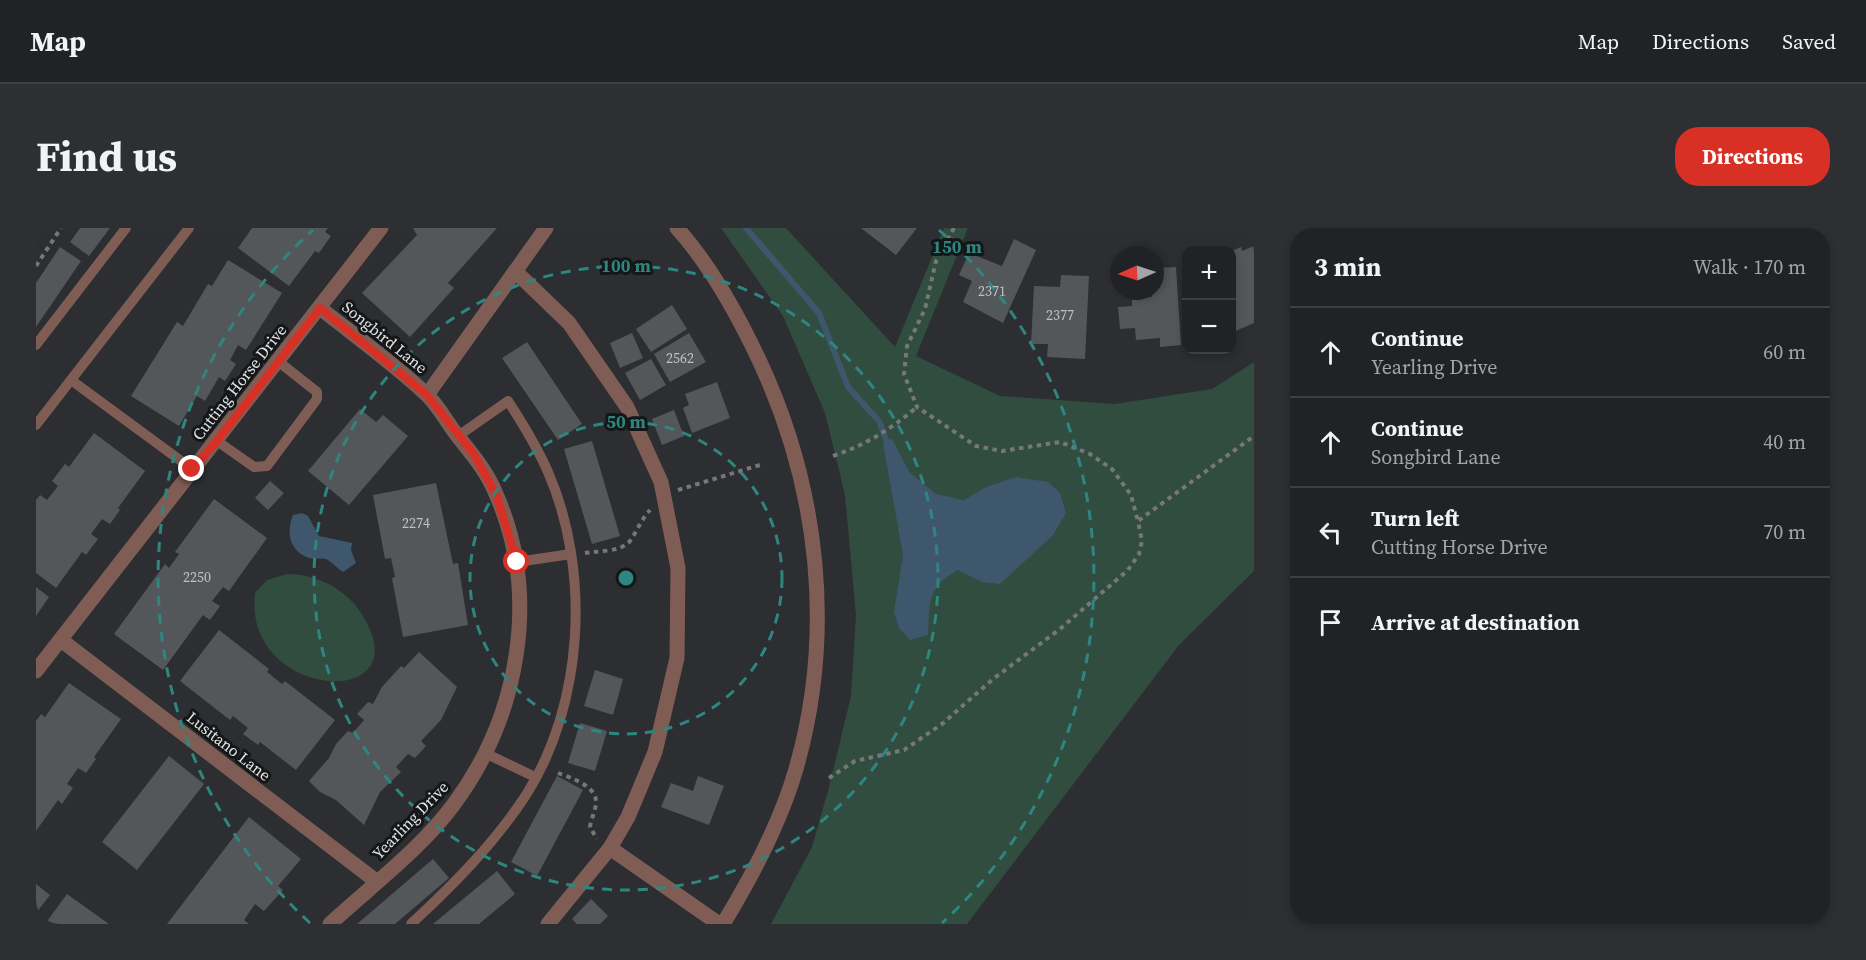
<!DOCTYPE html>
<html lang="en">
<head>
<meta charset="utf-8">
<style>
	body { margin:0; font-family:"Source Serif 4",serif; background:#2d2f32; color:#f1f3f6 }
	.controls { position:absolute; right:18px; top:18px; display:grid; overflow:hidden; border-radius:12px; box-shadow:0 3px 9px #0003 }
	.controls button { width:54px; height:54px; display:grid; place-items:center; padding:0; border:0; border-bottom:2px solid #3e3f42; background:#212225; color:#f1f3f6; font:30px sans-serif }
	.compass { position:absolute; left:1074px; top:18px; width:54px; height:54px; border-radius:50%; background:#212225; box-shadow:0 3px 9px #0003; rotate:267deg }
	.stop { position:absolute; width:18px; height:18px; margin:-14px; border:4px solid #d93025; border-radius:50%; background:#fff }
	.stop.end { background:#d93025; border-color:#fff; box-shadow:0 2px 6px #0008 }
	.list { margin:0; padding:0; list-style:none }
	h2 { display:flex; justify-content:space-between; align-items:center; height:78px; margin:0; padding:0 24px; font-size:26px }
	h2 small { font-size:20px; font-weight:400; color:#a2a4a7 }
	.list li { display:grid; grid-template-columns:39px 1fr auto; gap:18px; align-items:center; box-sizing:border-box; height:90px; padding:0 24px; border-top:2px solid #3e3f42 }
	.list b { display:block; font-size:22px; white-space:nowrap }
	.list p { margin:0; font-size:20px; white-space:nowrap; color:#a2a4a7 }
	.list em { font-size:20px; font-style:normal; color:#a2a4a7 }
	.icon { flex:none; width:33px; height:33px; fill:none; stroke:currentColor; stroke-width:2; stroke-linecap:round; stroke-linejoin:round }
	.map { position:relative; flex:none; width:1218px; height:696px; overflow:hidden; border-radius:24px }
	header { display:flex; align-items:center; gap:36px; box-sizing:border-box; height:84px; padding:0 30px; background:#212225; border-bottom:2px solid #3e3f42 }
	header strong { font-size:28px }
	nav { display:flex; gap:33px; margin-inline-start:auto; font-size:21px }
	.intro { display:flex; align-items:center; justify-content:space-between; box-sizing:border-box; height:144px; padding:0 36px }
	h1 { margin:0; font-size:42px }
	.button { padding:15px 27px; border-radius:24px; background:#d93025; color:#fff; font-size:21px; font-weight:700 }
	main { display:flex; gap:36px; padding:0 36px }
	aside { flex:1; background:#212225; border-radius:24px; box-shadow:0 3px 9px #0003 }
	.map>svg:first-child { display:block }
</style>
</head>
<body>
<header>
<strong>Map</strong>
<nav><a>Map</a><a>Directions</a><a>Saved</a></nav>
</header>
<div class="intro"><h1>Find us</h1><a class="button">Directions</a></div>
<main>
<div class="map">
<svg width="1218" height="696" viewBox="0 0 1218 696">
	<rect width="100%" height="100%" fill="#2c2e31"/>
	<path fill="#304d3f" d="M685 0H750L859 119 908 0H932L880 128 964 168 1079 176 1176 161 1218 134V343L1143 417 931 696H735L776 619 793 559 815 468 820 387 809 267 789 185 747 88Z
		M251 346C278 346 307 359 323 382 393 484 206 475 219 365L231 352Z"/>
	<path fill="#3f576c" d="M856 211 874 245 900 266 928 272 950 259 980 249 1012 254 1024 265 1030 285 1017 307 964 356 946 354 922 342C890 360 894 374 892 407L874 412 863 400 858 384 867 327 847 215 850 212Z
		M266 285 272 288 283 308 316 315 315 322 320 335 307 344C302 341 297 335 292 332 286 329 279 332 273 330 253 323 250 304 257 287Z"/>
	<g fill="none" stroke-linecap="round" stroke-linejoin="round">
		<path stroke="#3f576c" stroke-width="6" d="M710 0 783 85 812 159 843 193 850 212"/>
	</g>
	<path fill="#54575a" d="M44 0H74L53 28 34 14Z
		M216 0H292L289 4 295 8 283 25 279 23 253 58 202 20Z
		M377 0H461L412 55 418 60 374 109 326 65 381 7Z
		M825 0H881L860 27Z
		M978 11 1000 22 967 95 927 74 936 53 923 47 933 25 966 38Z
		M1218 18V95L1197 104 1196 23 1205 19 1206 23Z
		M24 19 45 33 0 99V55Z
		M192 32 246 65 210 122 202 117 194 132 200 136 189 153 183 149 169 173 161 168 143 198 95 168 141 94 147 98 172 56 176 58Z
		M1140 39 1145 117 1124 119V110L1100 112 1099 100 1084 101 1082 79 1096 78V70L1116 69 1115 63H1119V40Z
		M1025 47 1053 48 1049 131 1011 129 1012 116H995L998 58 1024 59Z
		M636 77 651 101 615 124 600 101Z
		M596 105 607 130 584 140 574 115Z
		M653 105 670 134 634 154 618 126Z
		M491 114 546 196 522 212 466 130Z
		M615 131 630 157 604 172 589 145Z
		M681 154 694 190 656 205 647 180 653 177 649 166Z
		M324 181 340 194 347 187 372 208 313 277 272 243Z
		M638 182 648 208 626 217 616 191Z
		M58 205 109 243 82 280 84 282 74 296 66 291 55 306 62 311 50 327 46 324 20 360 0 345V272L4 267 11 272 22 258 16 253 29 236 33 239Z
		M556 213 584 308 556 316 528 221Z
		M234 253 248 265 232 282 219 270Z
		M400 255 417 336 422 335 432 397 367 409 356 350 359 349 355 330 349 331 337 267Z
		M178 271 231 310 193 363 187 359 176 373 184 378 174 392 167 387 127 442 78 406 129 336 133 340 143 326 139 324Z
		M0 359 13 369 0 388Z
		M183 402 233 441 231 444 246 456 249 453 299 492 260 542 224 514 222 517 207 506 212 500 197 488 194 492 144 453Z
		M383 424 421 459 405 492 385 513 390 518 379 530 372 526 360 539 365 544 344 564 328 597 300 572 284 564 273 553 293 530 300 516 312 503 317 505 328 492 321 486 332 474 337 476 346 459 365 438 368 440Z
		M559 442 587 451 577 487 548 478Z
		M33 455 85 491 58 529 60 531 50 545 42 540 31 556 37 560 26 576 22 572 0 603V493L5 486 9 489Z
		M544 495 571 503 559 543 532 535Z
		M133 528 168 556 101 642 66 614Z
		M521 548 547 562 501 648 475 634Z
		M662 548 688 558 673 597 625 579 635 555 657 563Z
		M213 589 265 631 242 658 247 662 228 683 219 676 208 692 213 696H131Z
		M397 631 413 650 359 696H321Z
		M461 643 479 666 443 696H397Z
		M0 656 14 667 0 685Z
		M31 666 73 696H9Z
		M555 671 572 688 564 696H541L536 691Z"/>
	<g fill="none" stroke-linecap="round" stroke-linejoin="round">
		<path stroke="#76777a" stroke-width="4" stroke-dasharray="4.5 4.5" stroke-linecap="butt" d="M918 0 900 33 889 81 871 118 868 146 881 179 940 218 966 223 1024 214 1054 226 1076 241 1095 267 1102 293
			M0 38 25 0
			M797 228C829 217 854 202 881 179
			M642 262 727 236
			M549 325C561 323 586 324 594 313 601 303 605 292 614 282
			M522 545C535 550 562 558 560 576 559 584 555 591 554 599L561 611
			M793 550 819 533 868 522 906 496 957 451 1024 401 1092 342 1103 326 1106 313 1102 293 1218 208"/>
		<path stroke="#7f5d54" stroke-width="10" d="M0 117 90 0
			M35 152 156 241
			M0 197 153 0
			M181 213 218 239 231 238 281 171V164L243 134
			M481 334 535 326
			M451 526 499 549
			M375 696C417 657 458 616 490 567 548 476 555 343 512 244 501 219 487 196 472 173L422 208"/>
		<path stroke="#7f5d54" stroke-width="15" d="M641 0C676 39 702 87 724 134 783 261 799 405 760 541 744 596 717 647 687 696
			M479 43 533 95 591 179 625 254 642 340 641 430 619 524 592 589 574 620 512 696
			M284 80C319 108 357 135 390 166 402 177 410 193 420 206 435 225 451 243 460 266 505 368 483 488 418 576 385 621 335 658 294 696
			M391 167 510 0
			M25 412 340 653
			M0 443 345 0
			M574 620 683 696"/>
	</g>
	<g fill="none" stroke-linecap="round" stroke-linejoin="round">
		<path stroke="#d93025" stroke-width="8" d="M156 241 181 213 284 80 391 167 437 225 460 266 481 334"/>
	</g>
	<g fill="none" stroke="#2f8680" stroke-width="3" stroke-dasharray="10 8">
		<circle cx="590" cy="350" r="156"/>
		<circle cx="590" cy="350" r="312"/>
		<path d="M274 695A468 468 0 0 1 277 2M903 2A468 468 0 0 1 906 695"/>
	</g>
	<g text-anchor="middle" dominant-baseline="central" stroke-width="6" stroke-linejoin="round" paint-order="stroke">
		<g font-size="14" fill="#bec0c2">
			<text x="956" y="63">2371</text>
			<text x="1024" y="87">2377</text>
			<text x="644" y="130">2562</text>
			<text x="380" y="295">2274</text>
			<text x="161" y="349">2250</text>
		</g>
		<g font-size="16" fill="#e2e3e5" stroke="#151617">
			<text transform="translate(349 109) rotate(39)">Songbird Lane</text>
			<text transform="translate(203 154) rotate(-52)">Cutting Horse Drive</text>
			<text transform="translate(193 518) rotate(38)">Lusitano Lane</text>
			<text transform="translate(374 592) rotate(-46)">Yearling Drive</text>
		</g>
	</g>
	<circle cx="590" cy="350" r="9" fill="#2f8680" stroke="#151617" stroke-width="3"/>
	<g font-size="18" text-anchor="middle" font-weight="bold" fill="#2f8680" stroke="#151617" stroke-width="6" stroke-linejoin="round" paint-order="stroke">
		<text x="921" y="25">150 m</text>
		<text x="590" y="44">100 m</text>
		<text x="590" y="200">50 m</text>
	</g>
</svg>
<div class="controls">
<button>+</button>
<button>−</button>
</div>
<svg class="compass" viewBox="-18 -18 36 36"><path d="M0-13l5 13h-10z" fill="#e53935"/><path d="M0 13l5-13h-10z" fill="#a2a4a7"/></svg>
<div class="stop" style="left:481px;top:334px"></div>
<div class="stop end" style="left:156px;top:241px"></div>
</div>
<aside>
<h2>3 min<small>Walk · 170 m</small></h2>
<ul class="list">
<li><svg class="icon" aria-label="ahead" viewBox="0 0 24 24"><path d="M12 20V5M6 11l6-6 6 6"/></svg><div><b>Continue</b><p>Yearling Drive</p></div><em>60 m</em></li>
<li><svg class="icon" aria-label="ahead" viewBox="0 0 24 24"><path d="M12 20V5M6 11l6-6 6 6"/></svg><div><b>Continue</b><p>Songbird Lane</p></div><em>40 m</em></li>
<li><svg class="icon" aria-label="left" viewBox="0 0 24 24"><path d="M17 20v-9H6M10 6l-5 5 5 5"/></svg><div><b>Turn left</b><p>Cutting Horse Drive</p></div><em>70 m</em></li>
<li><svg class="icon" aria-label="arrive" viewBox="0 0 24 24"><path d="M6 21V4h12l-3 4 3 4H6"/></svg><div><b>Arrive at destination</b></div></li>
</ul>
</aside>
</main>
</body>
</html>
